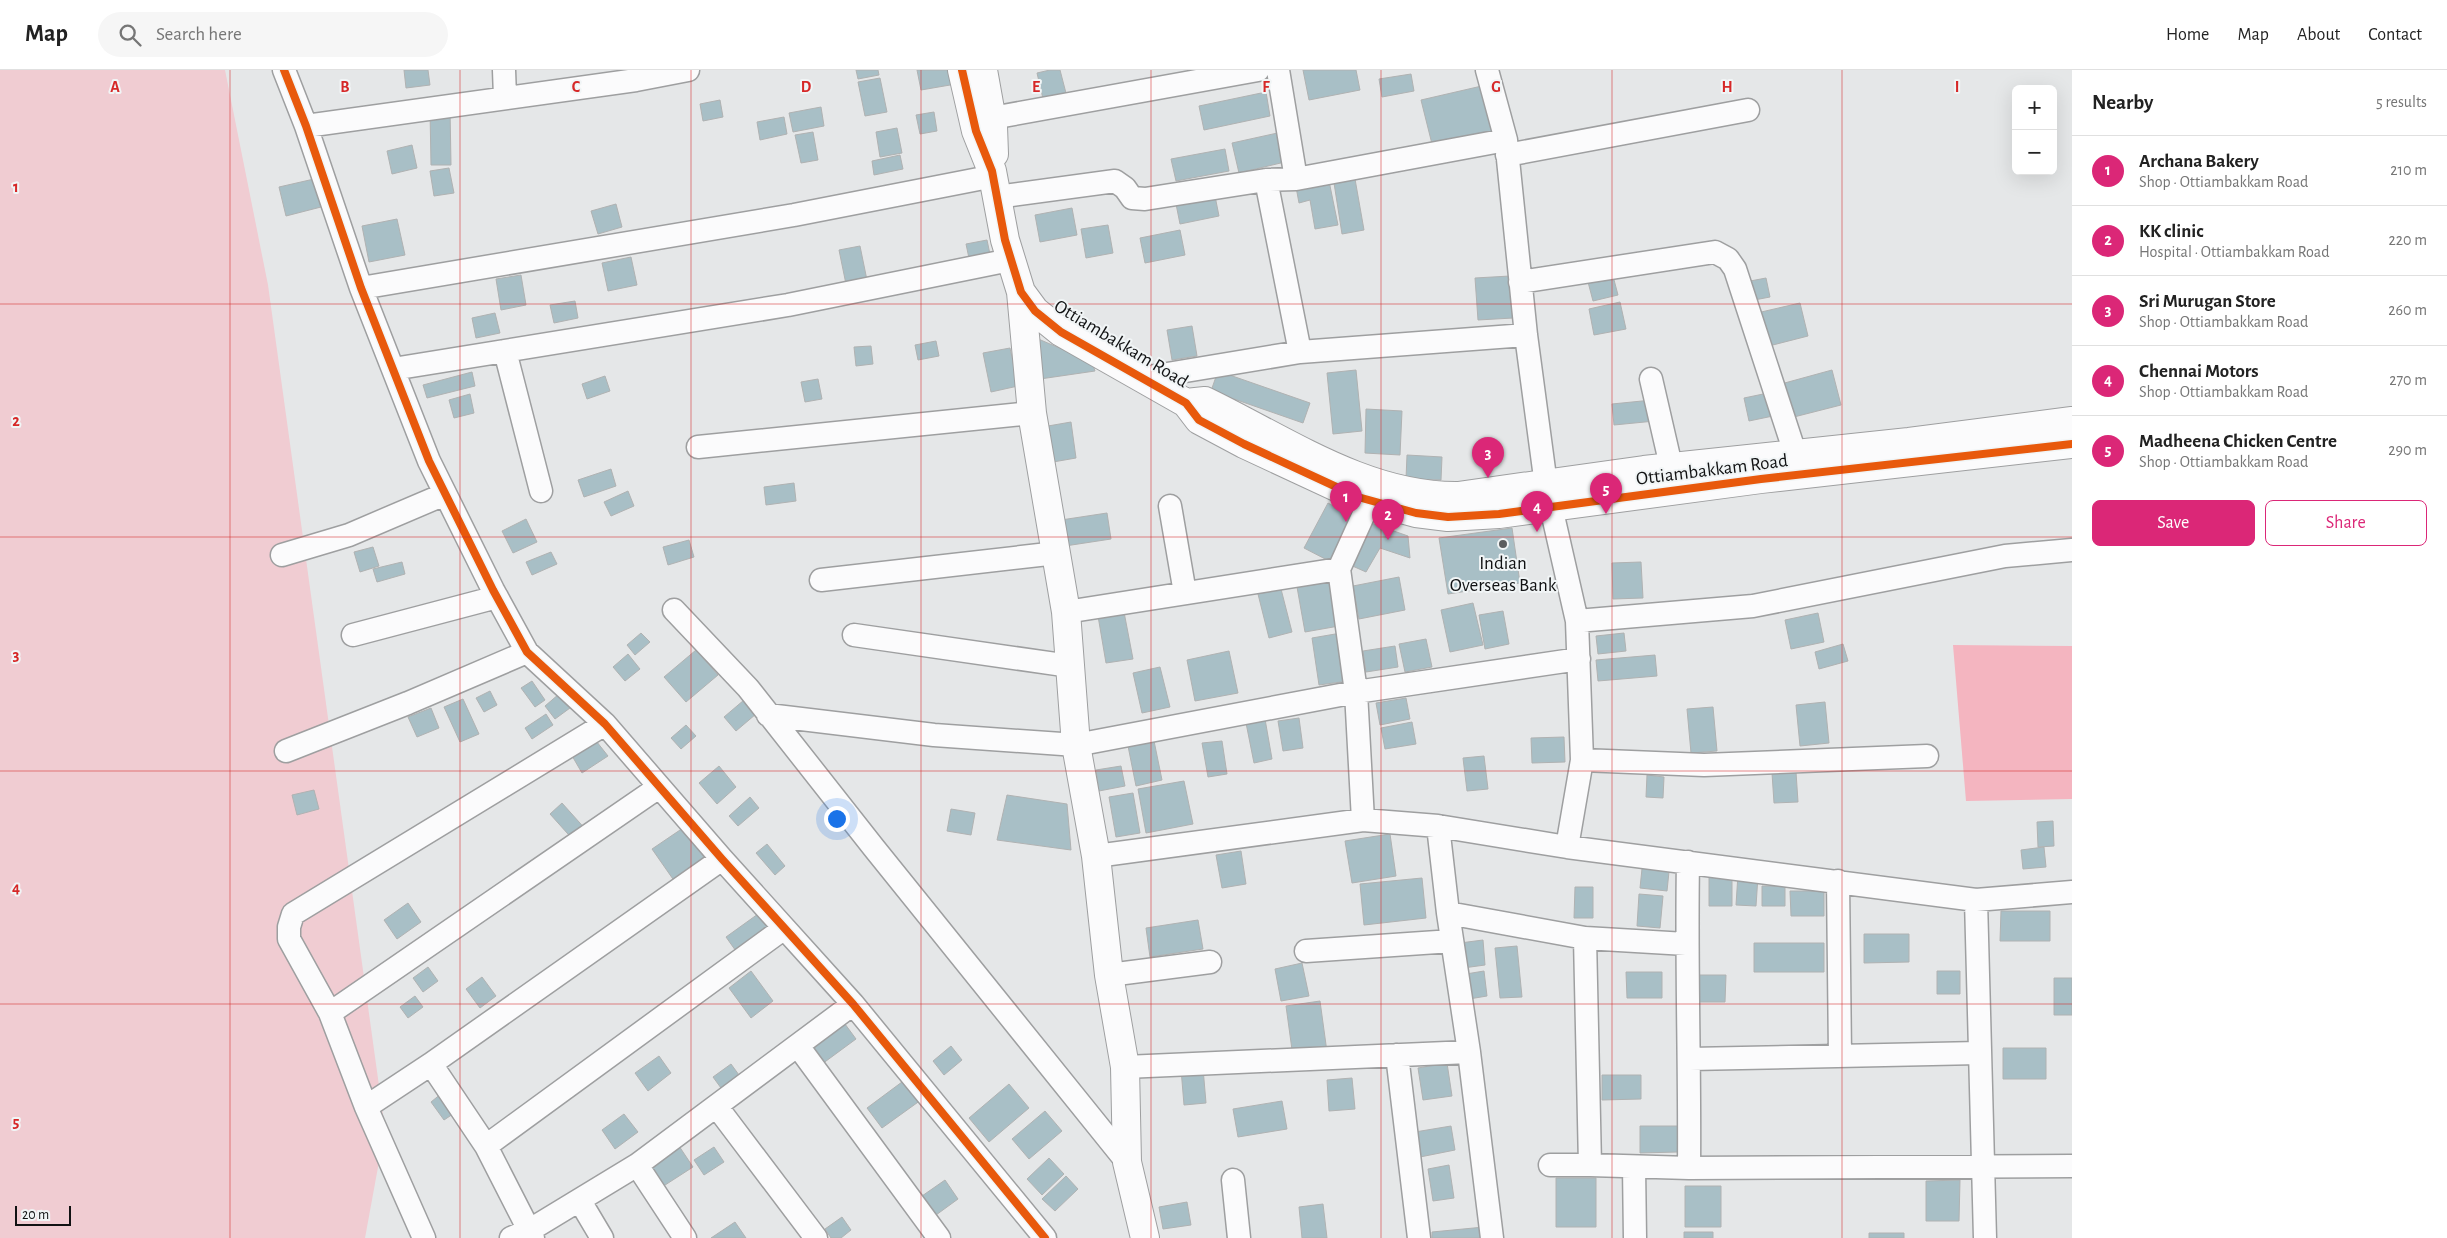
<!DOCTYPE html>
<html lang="en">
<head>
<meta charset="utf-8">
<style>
	body { margin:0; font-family:"Alegreya Sans",sans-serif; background:#f6f6f6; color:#222 }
	.controls { position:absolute; right:15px; top:15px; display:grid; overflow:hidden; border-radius:8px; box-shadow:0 5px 20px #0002 }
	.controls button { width:45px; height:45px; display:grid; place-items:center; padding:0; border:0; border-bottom:1px solid #e0e0e0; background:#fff; color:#222; font:25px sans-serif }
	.scale { position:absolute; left:15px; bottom:12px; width:56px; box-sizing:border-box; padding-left:5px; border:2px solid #111213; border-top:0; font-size:14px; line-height:18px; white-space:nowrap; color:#111213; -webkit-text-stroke:4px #f1f5f6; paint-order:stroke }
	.you { position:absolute; left:836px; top:748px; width:18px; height:18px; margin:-12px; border:4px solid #fff; border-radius:50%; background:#1a73e8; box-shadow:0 0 0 8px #1a73e833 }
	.badge { display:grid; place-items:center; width:32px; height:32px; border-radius:50%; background:#db2777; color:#fff; font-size:16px; font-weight:700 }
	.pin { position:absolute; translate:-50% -41px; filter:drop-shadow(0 1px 2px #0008) }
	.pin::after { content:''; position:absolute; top:26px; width:18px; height:15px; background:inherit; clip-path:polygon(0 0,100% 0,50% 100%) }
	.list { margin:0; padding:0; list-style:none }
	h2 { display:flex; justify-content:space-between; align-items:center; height:65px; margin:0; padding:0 20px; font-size:21px }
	h2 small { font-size:16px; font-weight:400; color:#767676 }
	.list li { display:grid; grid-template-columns:32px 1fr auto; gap:15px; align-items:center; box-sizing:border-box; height:70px; padding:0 20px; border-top:1px solid #e0e0e0 }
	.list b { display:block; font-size:19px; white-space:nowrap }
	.list p { margin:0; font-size:16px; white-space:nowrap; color:#767676 }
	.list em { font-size:16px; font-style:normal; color:#767676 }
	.actions { display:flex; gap:10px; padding:15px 20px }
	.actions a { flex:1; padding:11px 0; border:1px solid #db2777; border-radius:8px; text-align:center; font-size:18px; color:#db2777 }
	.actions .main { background:#db2777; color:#fff }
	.icon { flex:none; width:28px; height:28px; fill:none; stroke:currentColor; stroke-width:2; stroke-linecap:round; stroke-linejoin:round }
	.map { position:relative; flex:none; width:2072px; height:1168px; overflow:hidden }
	header { display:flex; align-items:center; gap:30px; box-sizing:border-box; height:70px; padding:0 25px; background:#fff; border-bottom:1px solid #e0e0e0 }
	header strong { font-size:24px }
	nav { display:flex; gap:28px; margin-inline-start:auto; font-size:18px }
	.search { width:350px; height:45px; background:#f6f6f6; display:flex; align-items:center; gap:12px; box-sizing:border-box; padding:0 18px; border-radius:28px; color:#767676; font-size:19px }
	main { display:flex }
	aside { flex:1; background:#fff }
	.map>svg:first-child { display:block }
</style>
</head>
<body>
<header>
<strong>Map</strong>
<div class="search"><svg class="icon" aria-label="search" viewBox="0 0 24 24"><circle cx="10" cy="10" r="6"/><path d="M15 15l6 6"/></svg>Search here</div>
<nav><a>Home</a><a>Map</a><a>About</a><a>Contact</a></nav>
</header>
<main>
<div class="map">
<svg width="2072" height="1168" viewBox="0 0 2072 1168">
	<rect width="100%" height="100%" fill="#e5e7e8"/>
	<path fill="#f0ccd2" d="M0 0H225L268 215 385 1059 365 1168H0Z"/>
	<path fill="#f4b5c0" d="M1953 575 2072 576V729L1966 731Z"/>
	<path fill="#a8bfc6" stroke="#b0b2b2" d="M404 0H428L430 15 406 18Z
		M856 0H878L879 5 858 9Z
		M917 0H954L956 14 921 20Z
		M1050 0H1060L1067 27 1044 33 1037 3Z
		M1303 0H1356L1360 20 1309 30Z
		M1411 4 1414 21 1382 27 1379 9Z
		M880 8 887 42 865 46 858 12Z
		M1486 15 1497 63 1433 78 1421 30Z
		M1266 22 1270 46 1204 60 1199 36Z
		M720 30 723 47 703 51 700 34Z
		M821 37 824 56 793 62 789 43Z
		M450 39 451 95H431L430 40Z
		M934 42 937 61 920 64 916 45Z
		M784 47 787 64 760 70 757 52Z
		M897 58 902 83 880 87 876 62Z
		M813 62 818 90 801 93 795 65Z
		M1282 62 1289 91 1239 103 1232 73Z
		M412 75 417 98 392 104 387 81Z
		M1225 79 1229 101 1176 111 1171 89Z
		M900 85 903 99 874 105 872 91Z
		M449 98 454 123 434 126 430 101Z
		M314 109 321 137 286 146 279 117Z
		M1355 109 1364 160 1342 164 1334 113Z
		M1329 111 1338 155 1315 159 1310 130 1299 133 1296 117Z
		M1214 121 1219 146 1180 154 1175 129Z
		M616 134 622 157 598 164 591 141Z
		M1072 138 1077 165 1040 172 1035 145Z
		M397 149 405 185 369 192 362 156Z
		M1108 155 1113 183 1086 188 1081 159Z
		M1180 160 1185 185 1145 193 1140 168Z
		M987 170 991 189 970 193 966 174Z
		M860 176 868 215 847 219 839 180Z
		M631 187 637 215 608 221 602 193Z
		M521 205 526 235 501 240 496 209Z
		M1510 206 1513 248 1478 250 1475 208Z
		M1613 206 1618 225 1593 231 1588 212Z
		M1766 208 1770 227 1749 231 1745 212Z
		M575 231 578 248 554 253 550 235Z
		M1620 232 1626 259 1594 265 1589 239Z
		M1800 233 1808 266 1765 277 1757 243Z
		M495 243 500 263 476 268 472 248Z
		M1192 256 1197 286 1172 290 1167 260Z
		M1036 268 1092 292 1095 301 1040 309Z
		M936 271 939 286 918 290 915 275Z
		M871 276 873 294 856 296 854 277Z
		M1010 278 1018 316 991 322 983 283Z
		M1356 300 1362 361 1333 364 1327 303Z
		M1832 300 1841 335 1790 348 1781 314Z
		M1218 301 1310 333 1303 353 1211 321Z
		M472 302 475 316 427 328 423 315Z
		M605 306 610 321 587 329 582 314Z
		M818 309 822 329 805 332 801 312Z
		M1768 323 1773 346 1749 351 1744 328Z
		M470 324 474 343 454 348 449 330Z
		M1652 330 1655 351 1614 355 1612 334Z
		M1366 339 1402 341 1400 385 1365 383Z
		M1071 352 1076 388 1053 392 1048 356Z
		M1407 385 1442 387 1441 410 1406 409Z
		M611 399 616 416 584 427 578 410Z
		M794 413 796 431 766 435 764 417Z
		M628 421 634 436 611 446 604 432Z
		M1328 433 1354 447 1331 492 1304 478Z
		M1107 443 1111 469 1065 476 1061 450Z
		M526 449 537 472 513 483 502 461Z
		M1371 453 1408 466 1410 488 1380 478 1366 502 1348 494Z
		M1512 458 1520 513 1448 524 1439 468Z
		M689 470 694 487 668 495 663 477Z
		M373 477 379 496 360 502 354 482Z
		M551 482 557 494 532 505 526 492Z
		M402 492 405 504 377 512 373 499Z
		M1641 492 1643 528 1613 529 1612 493Z
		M1399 507 1405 540 1359 549 1353 516Z
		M1331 511 1339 556 1305 562 1297 517Z
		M1281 519 1292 562 1269 568 1258 524Z
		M1473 533 1483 575 1450 582 1441 540Z
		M1503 541 1509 574 1485 579 1479 545Z
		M1124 542 1133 589 1106 593 1098 546Z
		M1818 543 1824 572 1791 579 1785 550Z
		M641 563 650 572 635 585 627 575Z
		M1341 563 1348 611 1319 615 1312 568Z
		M1624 563 1626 581 1598 584 1596 566Z
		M1426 569 1432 597 1405 602 1399 574Z
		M1843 574 1848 591 1819 599 1815 582Z
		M1395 576 1398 597 1366 602 1363 581Z
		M696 580 718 605 686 632 664 607Z
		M1229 581 1238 623 1195 631 1187 590Z
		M628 584 640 599 625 611 613 597Z
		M1655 585 1657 606 1598 611 1596 590Z
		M1160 597 1170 637 1142 643 1133 603Z
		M532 611 545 630 535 637 521 618Z
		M490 621 497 635 484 642 476 628Z
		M559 624 570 638 555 649 545 636Z
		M1406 628 1410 649 1380 655 1376 633Z
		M463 629 479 664 460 672 444 637Z
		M744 630 756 644 736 661 724 647Z
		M1825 632 1829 673 1800 676 1796 635Z
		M1713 637 1717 681 1691 683 1687 639Z
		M431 638 439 658 417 667 408 647Z
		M546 644 553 655 532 669 525 658Z
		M1299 648 1303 678 1283 681 1278 651Z
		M1265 649 1272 689 1254 693 1246 653Z
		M1412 652 1416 674 1385 679 1381 658Z
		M686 655 696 666 681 679 671 668Z
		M1153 666 1162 710 1136 716 1127 671Z
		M593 667 608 686 582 703 571 684Z
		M1564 667 1565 692 1532 693 1531 668Z
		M1222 671 1227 704 1208 707 1202 673Z
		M1484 686 1488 719 1467 721 1463 688Z
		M719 696 736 717 717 734 699 713Z
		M1121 696 1125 716 1099 721 1096 700Z
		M1796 702 1798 732 1774 733 1772 703Z
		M1647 705 1664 707 1663 728 1646 727Z
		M1184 711 1193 754 1146 763 1138 719Z
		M314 720 319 739 297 745 292 725Z
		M1133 723 1140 763 1116 767 1109 727Z
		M1007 725 1067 734 1071 780 997 770Z
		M750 727 759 738 738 756 729 746Z
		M562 733 588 762 576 773 550 744Z
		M951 739 975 743 971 765 947 761Z
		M2053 751 2054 776 2038 777 2037 752Z
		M683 758 706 790 675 812 652 779Z
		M1390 764 1396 806 1352 813 1345 771Z
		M767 774 785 796 775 805 756 783Z
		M2044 777 2046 797 2023 799 2021 780Z
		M1241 781 1246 814 1222 818 1216 785Z
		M1643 789 1670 792 1667 821 1640 818Z
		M1709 804H1732V836H1709Z
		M1738 804 1758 806 1756 836 1736 835Z
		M1422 808 1426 848 1364 855 1360 814Z
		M1762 816H1785V836H1762Z
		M1575 817H1593V848H1574Z
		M1790 821H1824V846H1791Z
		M1639 824 1663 826 1660 858 1637 856Z
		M408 833 421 852 397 869 384 850Z
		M2001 841H2050V871H2000Z
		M758 844 771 861 738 884 726 867Z
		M1198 850 1203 879 1150 887 1146 858Z
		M1864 864H1909V892L1864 893Z
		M1483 870 1485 895 1463 898 1460 873Z
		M1754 873H1824V902H1754Z
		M1517 876 1522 927 1500 928 1495 878Z
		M1302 893 1309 926 1281 931 1275 899Z
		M428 897 438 911 423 922 413 908Z
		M751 901 773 931 751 948 729 918Z
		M1484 901 1487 926 1469 929 1466 904Z
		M1937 901H1960V924H1937Z
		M1626 902H1662V928H1627Z
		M1696 905H1726L1725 932H1696Z
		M482 907 496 926 480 938 466 919Z
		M2054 908H2072V945H2054Z
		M415 926 423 937 408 948 400 937Z
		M1320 931 1327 982 1293 987 1286 936Z
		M845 954 856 969 822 994 810 979Z
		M951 976 962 990 944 1005 933 991Z
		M2003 978H2046V1009H2003Z
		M659 986 671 1003 648 1021 635 1003Z
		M1447 993 1452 1026 1423 1030 1418 998Z
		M731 994 739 1005 721 1018 713 1007Z
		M1203 998 1206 1033 1184 1035 1181 999Z
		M1602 1005H1641V1029L1602 1030Z
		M1352 1008 1355 1039 1329 1041 1327 1010Z
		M906 1009 921 1030 882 1058 867 1038Z
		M1009 1014 1029 1038 989 1072 969 1048Z
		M442 1023 456 1042 444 1050 431 1032Z
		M1282 1031 1287 1059 1238 1067 1233 1039Z
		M1045 1041 1062 1061 1029 1089 1012 1069Z
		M624 1044 638 1062 615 1079 602 1060Z
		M1451 1056 1455 1080 1420 1087 1415 1062Z
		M1640 1056H1678V1082L1640 1083Z
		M679 1076 693 1097 662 1117 648 1097Z
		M714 1077 724 1092 704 1105 694 1090Z
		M1049 1088 1064 1104 1042 1125 1027 1109Z
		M1449 1095 1454 1128 1433 1131 1428 1099Z
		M1066 1106 1078 1119 1055 1141 1042 1129Z
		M1556 1108H1596V1157H1556Z
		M945 1110 958 1129 936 1145 922 1126Z
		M1960 1110 1959 1151H1926V1111Z
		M1685 1116H1721V1157H1685Z
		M1187 1132 1191 1155 1163 1159 1159 1137Z
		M1323 1134 1327 1168H1302L1299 1137Z
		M842 1147 851 1160 841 1168H831L825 1159Z
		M735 1152 746 1168H711Z
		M1484 1157 1485 1168H1432V1162Z
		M1684 1162H1713V1168H1684Z
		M1869 1163H1904V1168H1869Z"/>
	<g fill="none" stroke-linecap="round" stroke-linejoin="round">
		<g stroke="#9e9fa0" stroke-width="25">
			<path id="minor" d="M284 0 306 56 361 218 429 391 493 520 527 582 605 654 722 789 853 934 1045 1168
				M504 0 505 27
				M1278 0 1296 109
				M1487 0 1506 70 1526 265 1546 415 1577 551 1582 690 1567 777
				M992 48 1258 0
				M306 56 636 10 688 0
				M1507 85 1748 40
				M1266 110 1300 282
				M997 127 1115 111 1125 118 1132 128 1145 129 1266 110 1296 109 1506 70
				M1520 212 1715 182 1728 189 1735 199 1795 383
				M361 218 794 145 994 106
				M505 281 541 421
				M393 299 788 235 1010 190
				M1143 308 1300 282 1526 265
				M1651 309 1671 396
				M698 377 1032 343
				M1170 436 1185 523
				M282 485 349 465 445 424
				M821 510 1057 483
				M674 540 748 618 874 778 1127 1092
				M1066 542 1339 499
				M1577 551 1753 536 2005 486 2072 480
				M353 565 497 527
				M854 565 1070 596
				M768 645 934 665 1076 675 1356 622 1579 589
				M286 681 408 633 527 582
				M1582 690 1704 695 1927 686
				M1363 750 1356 622 1339 499 1377 415
				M1096 786 1363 750 1438 756 1567 777 1976 830 2072 822
				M1688 792C1686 894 1690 996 1689 1098
				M1838 811 1840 986
				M1976 830 1985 1168
				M1448 843 1585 868 1590 1095 1689 1098 2072 1096
				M1585 868 1686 874
				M1306 881 1452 871
				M1109 905 1210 892
				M330 943 659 717
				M798 976 939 1168
				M1469 982 1492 1168
				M1397 985 1419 1168
				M1690 989 1979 983
				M431 994 486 1076 533 1168
				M1125 997 1469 982 1448 843 1438 756
				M366 1037 431 994 722 789
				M717 1037 816 1168
				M486 1076 783 859
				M637 1095 685 1168
				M1550 1095H1590
				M1634 1097 1635 1168
				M1233 1110 1239 1168
				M580 1131 602 1168
				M424 1168 366 1037 330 943 289 869V857L293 844 605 654
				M511 1168 530 1160 637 1095 853 934"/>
		</g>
		<g stroke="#9e9fa0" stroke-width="30">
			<path id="tertiary" d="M962 0 976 61 992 101 1005 170 1021 222 1035 241 1061 262 1186 333 1199 350 1244 374 1358 427 1416 443 1448 447 1499 444 1761 409 2072 374
				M983 0 993 56 994 84
				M1021 222 1032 343 1066 542 1076 675 1096 786 1109 905 1125 997 1127 1092 1145 1168
				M1186 333 1205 331C1286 370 1366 427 1458 426L1644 400 1909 372 2072 351"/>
		</g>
		<use href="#minor" stroke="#fbfbfc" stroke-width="22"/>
		<use href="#tertiary" stroke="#fbfbfc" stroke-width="28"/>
		<g stroke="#f1f5f6" stroke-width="11">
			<path id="cycleway" d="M284 0 306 56 361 218 429 391 493 520 527 582 605 654 722 789 853 934 1045 1168
				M962 0 976 61 992 101 1005 170 1021 222 1035 241 1061 262 1186 333 1199 350 1244 374 1358 427 1416 443 1448 447 1499 444 1761 409 2072 374"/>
		</g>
		<use href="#cycleway" stroke="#e8590c" stroke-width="8"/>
	</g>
	<path fill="none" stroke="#d62828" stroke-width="1" stroke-opacity="0.55" d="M230 0V1168M460 0V1168M691 0V1168M921 0V1168M1151 0V1168M1381 0V1168M1612 0V1168M1842 0V1168M0 234H2072M0 467H2072M0 701H2072M0 934H2072"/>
	<circle fill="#5b5d5e" stroke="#f1f5f6" stroke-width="2" cx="1503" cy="474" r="5"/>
	<g text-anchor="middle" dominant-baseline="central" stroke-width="4" stroke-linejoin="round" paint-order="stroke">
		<g font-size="19" fill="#111213" stroke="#f1f5f6">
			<text transform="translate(1121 274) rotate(31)">Ottiambakkam Road</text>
			<text transform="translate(1712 400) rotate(-7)">Ottiambakkam Road</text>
		</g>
		<g font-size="19" fill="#111213" stroke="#f1f5f6">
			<text x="1503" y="493">Indian<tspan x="1503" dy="22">Overseas Bank</tspan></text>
		</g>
	</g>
	<g font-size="16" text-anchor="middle" font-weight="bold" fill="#d62828" stroke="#f1f5f6" stroke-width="4" stroke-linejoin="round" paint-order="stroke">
		<text x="115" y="22">A</text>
		<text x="345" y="22">B</text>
		<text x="576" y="22">C</text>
		<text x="806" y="22">D</text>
		<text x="1036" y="22">E</text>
		<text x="1266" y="22">F</text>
		<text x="1496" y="22">G</text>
		<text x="1727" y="22">H</text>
		<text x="1957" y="22">I</text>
		<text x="16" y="122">1</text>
		<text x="16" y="356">2</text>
		<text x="16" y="590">3</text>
		<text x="16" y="823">4</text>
		<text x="16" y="1057">5</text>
	</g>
</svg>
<div class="controls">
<button>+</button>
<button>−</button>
</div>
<div class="scale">20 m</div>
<div class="you"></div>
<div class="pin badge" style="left:1346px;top:452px">1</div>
<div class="pin badge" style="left:1388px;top:470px">2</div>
<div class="pin badge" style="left:1488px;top:408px">3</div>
<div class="pin badge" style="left:1537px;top:462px">4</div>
<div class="pin badge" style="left:1606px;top:444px">5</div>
</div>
<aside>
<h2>Nearby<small>5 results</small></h2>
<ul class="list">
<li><span class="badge">1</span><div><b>Archana Bakery</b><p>Shop · Ottiambakkam Road</p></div><em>210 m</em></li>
<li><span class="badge">2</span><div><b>KK clinic</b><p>Hospital · Ottiambakkam Road</p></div><em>220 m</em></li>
<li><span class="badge">3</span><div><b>Sri Murugan Store</b><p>Shop · Ottiambakkam Road</p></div><em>260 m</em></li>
<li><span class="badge">4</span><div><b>Chennai Motors</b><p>Shop · Ottiambakkam Road</p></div><em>270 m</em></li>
<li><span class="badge">5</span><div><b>Madheena Chicken Centre</b><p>Shop · Ottiambakkam Road</p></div><em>290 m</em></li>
</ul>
<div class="actions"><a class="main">Save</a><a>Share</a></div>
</aside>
</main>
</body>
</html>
